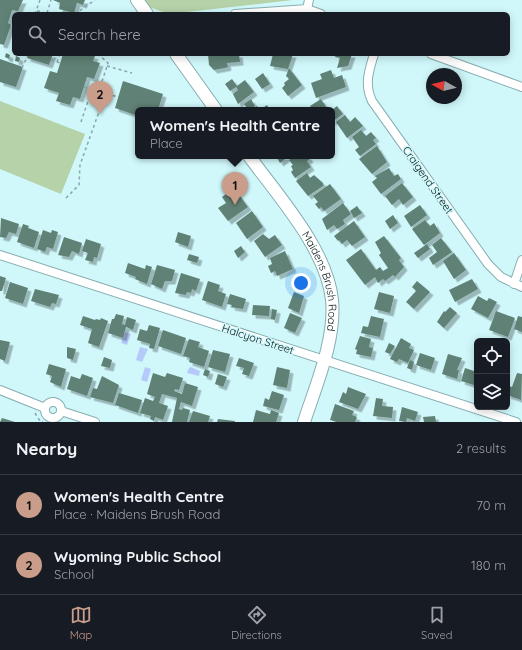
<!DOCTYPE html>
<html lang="en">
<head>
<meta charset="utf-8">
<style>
	body { margin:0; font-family:Quicksand,sans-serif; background:#242831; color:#f1f3f6 }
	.controls { position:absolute; right:12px; bottom:12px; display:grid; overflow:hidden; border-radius:6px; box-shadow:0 2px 10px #0003 }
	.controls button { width:36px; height:36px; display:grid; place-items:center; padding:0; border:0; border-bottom:1px solid #363941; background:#171b24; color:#f1f3f6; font:20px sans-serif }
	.compass { position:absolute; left:426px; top:68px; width:36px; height:36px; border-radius:50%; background:#171b24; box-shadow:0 2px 10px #0003; rotate:278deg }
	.you { position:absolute; left:301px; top:283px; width:14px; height:14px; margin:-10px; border:3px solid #fff; border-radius:50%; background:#1a73e8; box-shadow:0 0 0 6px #1a73e833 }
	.badge { display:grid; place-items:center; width:26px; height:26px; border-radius:50%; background:#ca9d8b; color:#111; font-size:13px; font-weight:700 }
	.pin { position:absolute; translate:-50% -33px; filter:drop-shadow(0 1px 2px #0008) }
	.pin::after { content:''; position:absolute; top:21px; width:14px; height:12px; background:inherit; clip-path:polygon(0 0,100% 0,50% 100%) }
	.popup { position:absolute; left:135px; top:107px; width:200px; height:52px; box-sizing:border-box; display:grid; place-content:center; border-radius:6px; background:#171b24; filter:drop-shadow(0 1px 3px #0005); font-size:13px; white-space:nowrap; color:#9ea1a6 }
	.popup b { font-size:15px; color:#f1f3f6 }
	.popup::after { content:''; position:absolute; left:50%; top:100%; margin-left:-8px; border:8px solid transparent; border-top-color:#171b24 }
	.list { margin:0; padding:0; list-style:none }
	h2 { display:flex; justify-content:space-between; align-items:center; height:52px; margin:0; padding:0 16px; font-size:17px }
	h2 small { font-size:13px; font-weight:400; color:#9ea1a6 }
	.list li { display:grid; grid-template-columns:26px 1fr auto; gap:12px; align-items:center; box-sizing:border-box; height:60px; padding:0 16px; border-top:1px solid #363941 }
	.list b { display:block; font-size:15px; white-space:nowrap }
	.list p { margin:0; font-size:13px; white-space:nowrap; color:#9ea1a6 }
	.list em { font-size:13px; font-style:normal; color:#9ea1a6 }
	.icon { flex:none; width:22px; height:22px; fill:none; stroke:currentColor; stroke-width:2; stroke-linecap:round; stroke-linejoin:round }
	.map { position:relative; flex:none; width:522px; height:422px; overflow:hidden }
	.search { position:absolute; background:#171b24; box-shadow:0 2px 10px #0003; left:12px; right:12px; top:12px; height:44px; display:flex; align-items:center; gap:10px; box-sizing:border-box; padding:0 14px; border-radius:6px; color:#9ea1a6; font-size:15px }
	.sheet { height:172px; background:#171b24 }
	nav { display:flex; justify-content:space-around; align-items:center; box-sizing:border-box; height:56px; border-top:1px solid #363941; background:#171b24; font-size:11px; color:#9ea1a6 }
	nav a { display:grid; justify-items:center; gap:2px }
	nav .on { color:#ca9d8b }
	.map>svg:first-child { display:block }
</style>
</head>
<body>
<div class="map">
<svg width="522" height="422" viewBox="0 0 522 422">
	<defs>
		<filter id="shadow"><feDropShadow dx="3.5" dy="3.5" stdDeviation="0" flood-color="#0004"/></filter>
	</defs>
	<rect width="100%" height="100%" fill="#d0f8fb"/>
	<path fill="#b5d2a8" d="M144 0H293L169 14 149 7Z
		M0 101 85 134 61 194 0 169Z"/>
	<path fill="#b5cafb" d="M125 332 131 334 127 345 121 343Z
		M140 347 148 349 142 362 136 360Z
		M145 367 151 369 147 382 141 380Z
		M191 367 200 371 199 376 187 373 189 368Z"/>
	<path fill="#618174" filter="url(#shadow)" d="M0 0H23L18 11 12 10 8 23 11 25 4 45 0 44Z
		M53 0H85L83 5 77 3 74 13 59 9 60 3Z
		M6 53 10 55 9 59 5 57Z
		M28 54H53L49 65 27 58Z
		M63 54H88L95 56 93 61 100 63 94 79 87 77 80 99 73 97 70 105 56 101 59 93 44 88 50 71 57 73Z
		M208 54H239L240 62 227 63 228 67 225 68 214 70 209 65Z
		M273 54H293L288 69 270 66Z
		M336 54H352L348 66 337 68 340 58 335 57Z
		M16 56 20 58 19 62 15 61Z
		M0 59 23 67 16 87 0 82Z
		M289 68 302 85 288 96 282 88 285 85 284 83 289 79 286 76Z
		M331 70 334 78 342 75 346 87 316 98 311 83 322 79 320 74Z
		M263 73 270 84 262 89 255 79Z
		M232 79 237 86 245 80 254 92 238 104 233 94 238 90 236 87 230 91 225 84Z
		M123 81 163 94 158 110H138V116L115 108Z
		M251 99 255 106 248 110 244 104Z
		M321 99 328 110H313L310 106Z
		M267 105 270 110H260Z
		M257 106 260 110H251Z
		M337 106 343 114 332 122V110Z
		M345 115 350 122 355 117 363 126 347 138 336 122Z
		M361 130 366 136 371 132 376 138 373 140 376 144 360 156 355 150 359 147 352 137Z
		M377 146 387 162 372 174 359 159Z
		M276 156H289L280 163Z
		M294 156H308L310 159 307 161 311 167 295 178 291 172 293 170 291 166 293 165 289 160Z
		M389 168 394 176 398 174 401 179 381 194 372 182 377 178 375 176Z
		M307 173 310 178 314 175 323 183V186L308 196 296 181Z
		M402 183 413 197 403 205 399 199 392 205 385 196Z
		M330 184 341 199 324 211 321 207 319 209 315 204 318 202 313 196Z
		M234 188 248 207 228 221 218 208 226 203 222 197Z
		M343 203 351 214 343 220 345 224 337 229 334 225 327 230 322 219Z
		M420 205 427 215 411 227 404 216Z
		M357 206 362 213 354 218 350 211Z
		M252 211 263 227 247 239 236 223Z
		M393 215 398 223 390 229 385 221Z
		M1 218 19 224 16 234 9 232 6 238 0 237Z
		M425 220 430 226 434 223 440 233 424 245 412 229Z
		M354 221 365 237 352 246 347 240 342 244 339 240 338 241 334 236Z
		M23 224 29 226 28 228 39 232 34 248 17 242Z
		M43 230 51 233 52 230 58 232 53 249 47 247 45 252 37 249Z
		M178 232 191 236 188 247 175 242Z
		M263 234 269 239 275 235 282 245 265 257 254 241Z
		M384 236 401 258 399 260 404 267 395 277 393 275 385 281 383 279 378 283 375 277 365 285 346 260 361 249 376 270 380 267 383 271 388 268 379 255 381 253 375 242Z
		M64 237 82 243 79 254 72 251 69 257 58 255Z
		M441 238 452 252 433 265 429 258 437 252 432 245Z
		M86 239 101 244 97 258 94 257 93 262 85 260 88 253 82 251Z
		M427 244 430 249 418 258 414 253Z
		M241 246 245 252 238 258 234 251Z
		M285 251 293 269 277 276 275 271 271 273 268 266 272 264 270 258Z
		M454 253 466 270 454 279 443 261Z
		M189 254 199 257 197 263 187 260Z
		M128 263 145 269 146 265 152 267 147 284 135 279 136 277 125 273Z
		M157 265 175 270 172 281H165L162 289 151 284Z
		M181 273 200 279 196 291 192 289 191 293 187 292 186 295 175 293Z
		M0 276 6 278 2 291H0Z
		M472 279 478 289 455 302 449 290Z
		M208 281 220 285 218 291 226 294 222 307 202 300Z
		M417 281 430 292 414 309 406 302 416 291 412 287Z
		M10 282 28 288 23 304 5 298Z
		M35 289 59 295 56 304 52 303 50 307 31 301Z
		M294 292 304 296 299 313 288 308Z
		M379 292 394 296 390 313 374 309Z
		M230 294 246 299 243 309 231 307 232 305 227 304Z
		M478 296 487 301 489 298 497 302 488 318 471 309Z
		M253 305 270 306 269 316 252 315Z
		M450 307 457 313 444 328 437 322 444 311 445 312Z
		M272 309 277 310 275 320 271 319Z
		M496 311 515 318 508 337 489 330Z
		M290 313 302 318 295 333 284 328Z
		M116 314 124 316 122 324 125 325 127 317 136 320 133 330 126 327 123 338 108 333 112 319H114Z
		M83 316 95 320 96 319 100 320 101 318 108 321 99 347 88 343 92 329 80 325Z
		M371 316 384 319 380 337 361 333 363 326 368 327Z
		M518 316 522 317V332L514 329Z
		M149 325 160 328 154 349 149 348 150 344 137 340 140 329 147 331Z
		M163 330 186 338 181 354 158 346Z
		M360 336 371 339 369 347 373 348 371 357 356 354 357 350 355 349Z
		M401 338 411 344 409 348 414 350 408 363 399 359 397 362 390 359Z
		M189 339 200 342 198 347 209 351 204 367 189 362 190 358 183 356Z
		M0 340 10 342 5 361 0 359Z
		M389 343 395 346 390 354 385 352Z
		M67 347 76 349 73 360 67 358Z
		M213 350 230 354 225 372 208 367Z
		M420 353 435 358 431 370 416 365Z
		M448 354 462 358 457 370H459L457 379 442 374Z
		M104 357 112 360 110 368 101 366Z
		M239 358 254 363 249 376 242 374 244 368 236 366Z
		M410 360 414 362 412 370 407 368Z
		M49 364 66 369 61 387 50 382 52 376 46 374Z
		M277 367 290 370 287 388 273 385Z
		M465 368 477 372V386L461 381Z
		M205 369 210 371 208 377 203 375Z
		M153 373 165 377 167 373 183 378 179 390 175 389 174 391 182 394 185 383 198 387 192 406 181 402 179 409 182 410 183 408 190 410 187 422H172L177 398 162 394 159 403 168 406 163 420 155 417 154 421 150 419 151 416 140 413 145 398 153 401 155 397 147 394Z
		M517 373 522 374 521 400 507 395 509 386 512 387Z
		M82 374 93 378 87 396 67 389 71 376 80 379Z
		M218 374 227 377 223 387 215 384Z
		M102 376 119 385 113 403 90 397 93 388 97 389Z
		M348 387 366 394 358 409 339 402 343 392 346 394Z
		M272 391 284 395 279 410 263 406 265 398 269 400Z
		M119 393 142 400 138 413 115 405Z
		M376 398 383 399 382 406 393 407 392 418 373 416Z
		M335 404 354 411 352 415 357 417 355 422H337L330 420Z
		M402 407 418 412 415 421 407 418 406 422 399 421Z
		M256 410 270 414 271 410 279 413 276 422H253Z
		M193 411 210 416 208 422H189Z
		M435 416 436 422H424L423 417Z
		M2 418 15 422H0Z
		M218 419 235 421V422H217Z"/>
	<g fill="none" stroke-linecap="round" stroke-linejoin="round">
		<g stroke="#88aeb1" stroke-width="10">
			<path id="street" d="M307 9 309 0
				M235 14 307 9 321 14
				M374 54C369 71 364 84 372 101L488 264 501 277 522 287
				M431 54 522 87
				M0 255 516 422
				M514 284 522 260
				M0 390 45 408
				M45 410a8 8 0 1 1 16 0a8 8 0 1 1-16 0Z
				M61 411 95 422"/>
		</g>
		<g stroke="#88aeb1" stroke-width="14">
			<g id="secondary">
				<path d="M137 0 147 14"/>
				<path d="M176 54 216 110"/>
				<path id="s1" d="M249 156C279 197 327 250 332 300 336 339 316 385 304 422"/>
			</g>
		</g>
		<path stroke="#87a6a8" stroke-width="1.5" stroke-dasharray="3 3" stroke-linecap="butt" d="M37 11 42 12
			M47 13 51 0
			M35 14 40 0
			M74 14V13
			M75 14 95 0
			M51 60 60 63
			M57 62 60 54
			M107 66 132 73
			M22 68 28 55
			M84 87 118 97
			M81 122 92 89
			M66 198 79 185 80 165 100 109 99 91 108 63 98 54
			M35 413 40 421 43 422"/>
		<use href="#street" stroke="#fff" stroke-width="8"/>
		<use href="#secondary" stroke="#fff" stroke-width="12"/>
	</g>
	<g text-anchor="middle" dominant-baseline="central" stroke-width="3" stroke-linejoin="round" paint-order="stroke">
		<g font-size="11" fill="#091819" stroke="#d0f8fb">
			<text transform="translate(428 180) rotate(55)">Craigend Street</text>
			<text stroke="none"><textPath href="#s1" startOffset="147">Maidens Brush Road</textPath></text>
			<text transform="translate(258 339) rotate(18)">Halcyon Street</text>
		</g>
	</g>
</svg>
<div class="controls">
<button><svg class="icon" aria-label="locate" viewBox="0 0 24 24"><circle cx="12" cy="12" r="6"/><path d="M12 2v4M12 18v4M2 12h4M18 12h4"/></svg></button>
<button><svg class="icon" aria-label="layers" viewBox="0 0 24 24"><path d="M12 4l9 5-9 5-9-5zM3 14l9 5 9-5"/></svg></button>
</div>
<svg class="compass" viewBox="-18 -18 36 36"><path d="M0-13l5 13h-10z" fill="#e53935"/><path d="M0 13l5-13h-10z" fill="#9ea1a6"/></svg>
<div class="you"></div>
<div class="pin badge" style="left:235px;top:205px">1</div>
<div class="popup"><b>Women's Health Centre</b>Place</div>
<div class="pin badge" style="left:100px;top:114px">2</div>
<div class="search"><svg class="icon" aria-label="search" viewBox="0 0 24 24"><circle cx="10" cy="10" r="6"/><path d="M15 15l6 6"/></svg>Search here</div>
</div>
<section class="sheet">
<h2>Nearby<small>2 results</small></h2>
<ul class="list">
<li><span class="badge">1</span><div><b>Women's Health Centre</b><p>Place · Maidens Brush Road</p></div><em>70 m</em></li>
<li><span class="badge">2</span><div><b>Wyoming Public School</b><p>School</p></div><em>180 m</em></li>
</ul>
</section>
<nav>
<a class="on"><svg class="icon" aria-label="map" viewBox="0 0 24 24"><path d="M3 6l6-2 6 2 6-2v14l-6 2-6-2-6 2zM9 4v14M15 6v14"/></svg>Map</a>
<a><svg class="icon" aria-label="directions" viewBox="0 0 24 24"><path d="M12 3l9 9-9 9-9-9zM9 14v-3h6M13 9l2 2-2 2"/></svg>Directions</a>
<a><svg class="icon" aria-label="saved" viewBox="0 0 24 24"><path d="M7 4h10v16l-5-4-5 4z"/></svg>Saved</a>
</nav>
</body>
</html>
